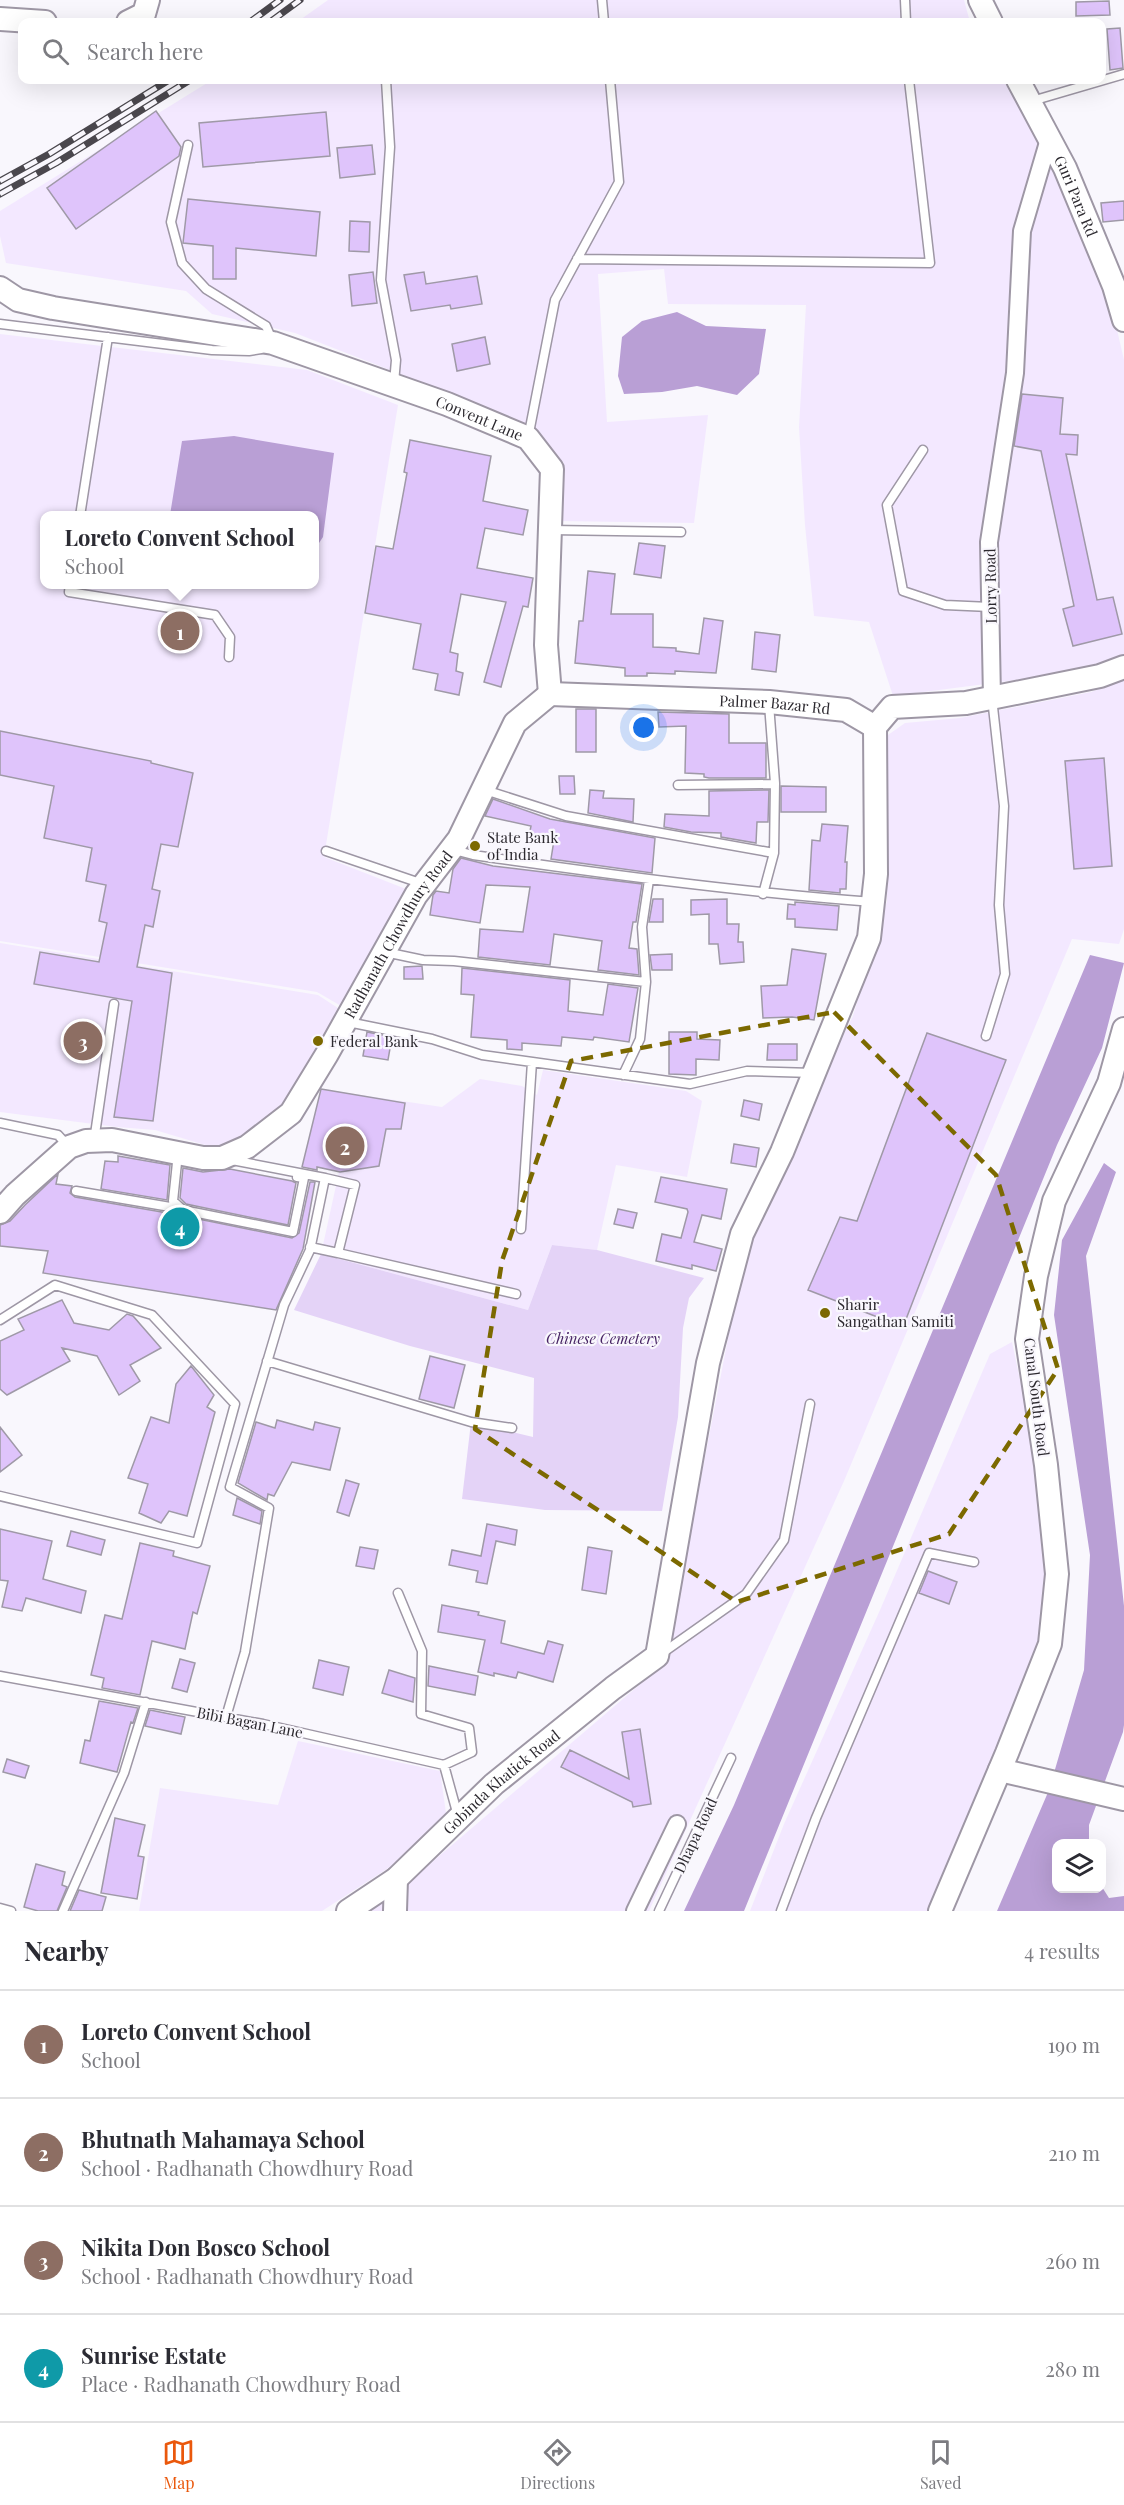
<!DOCTYPE html>
<html lang="en">
<head>
<meta charset="utf-8">
<style>
	body { margin:0; font-family:"Playfair Display",serif; background:#f2f2f3; color:#2b2b33 }
	.controls { position:absolute; right:18px; bottom:18px; display:grid; overflow:hidden; border-radius:12px; box-shadow:0 6px 24px #0002 }
	.controls button { width:54px; height:54px; display:grid; place-items:center; padding:0; border:0; border-bottom:2px solid #e1e1e2; background:#fff; color:#2b2b33; font:30px sans-serif }
	.you { position:absolute; left:644px; top:728px; width:21px; height:21px; margin:-15px; border:4px solid #fff; border-radius:50%; background:#1a73e8; box-shadow:0 0 0 9px #1a73e833 }
	.badge { display:grid; place-items:center; width:39px; height:39px; border-radius:50%; background:#ea580c; color:#fff; font-size:20px; font-weight:700 }
	.pin { position:absolute; translate:-50% -50%; border:3px solid #fff; box-shadow:0 2px 6px #0006 }
	.popup { position:absolute; left:40px; top:511px; width:279px; height:78px; box-sizing:border-box; display:grid; place-content:center; border-radius:12px; background:#fff; filter:drop-shadow(0 2px 4px #0005); font-size:20px; white-space:nowrap; color:#7c7c81 }
	.popup b { font-size:22px; color:#2b2b33 }
	.popup::after { content:''; position:absolute; left:50%; top:100%; margin-left:-12px; border:12px solid transparent; border-top-color:#fff }
	.list { margin:0; padding:0; list-style:none }
	h2 { display:flex; justify-content:space-between; align-items:center; height:78px; margin:0; padding:0 24px; font-size:26px }
	h2 small { font-size:20px; font-weight:400; color:#7c7c81 }
	.list li { display:grid; grid-template-columns:39px 1fr auto; gap:18px; align-items:center; box-sizing:border-box; height:108px; padding:0 24px; border-top:2px solid #e1e1e2 }
	.list b { display:block; font-size:22px; white-space:nowrap }
	.list p { margin:0; font-size:20px; white-space:nowrap; color:#7c7c81 }
	.list em { font-size:20px; font-style:normal; color:#7c7c81 }
	.icon { flex:none; width:33px; height:33px; fill:none; stroke:currentColor; stroke-width:2; stroke-linecap:round; stroke-linejoin:round }
	.map { position:relative; flex:none; width:1124px; height:1911px; overflow:hidden }
	.search { position:absolute; background:#fff; box-shadow:0 6px 24px #0002; left:18px; right:18px; top:18px; height:66px; display:flex; align-items:center; gap:15px; box-sizing:border-box; padding:0 21px; border-radius:12px; color:#7c7c81; font-size:22px }
	.sheet { height:510px; background:#fff }
	nav { display:flex; justify-content:space-around; align-items:center; box-sizing:border-box; height:84px; border-top:2px solid #e1e1e2; background:#fff; font-size:16px; color:#7c7c81 }
	nav a { display:grid; justify-items:center; gap:3px }
	nav .on { color:#ea580c }
	.map>svg:first-child { display:block }
</style>
</head>
<body>
<div class="map">
<svg width="1124" height="1911" viewBox="0 0 1124 1911">
	<rect width="100%" height="100%" fill="#f9f7fd"/>
	<path fill="#f3e8ff" fill-rule="evenodd" d="M328 0H964L970 22H297Z
		M212 80H1003L1055 170 1111 304 1124 360V658L1100 669 893 696 869 622 814 616 805 525 799 427 806 305 668 304 664 269 598 274 607 422 708 415 694 523 557 521 564 463 521 421 295 333 212 314 186 291 6 263 0 236V211Z
		M0 334 307 370 398 405 324 857 406 889 348 1010 317 992 0 941ZM45 516H315V584H45Z
		M1124 680V929L1119 944 1072 939 844 1481 649 1911H367L411 1880 665 1663 745 1251 767 1213 825 1071 853 1016 887 901 888 735 905 723 960 718 1091 692Z
		M0 943 318 995 344 1012 296 1096 263 1127 222 1150 155 1130 117 1127 0 1112Z
		M543 1070 686 1091 702 1101 687 1177 616 1165 597 1250 552 1245 528 1310 321 1254 339 1172 303 1163 321 1089 442 1107 480 1079 522 1086 537 1095Z
		M1012 1342 1032 1436 1049 1569 1043 1642 930 1911H750L784 1824 880 1610 990 1354Z
		M298 1741 440 1771 446 1813 390 1867 322 1911H139L160 1788 278 1805Z"/>
	<path fill="#e4d3f7" d="M552 1245 597 1250 704 1278 689 1298 683 1328 678 1417 662 1511 545 1510 462 1499 471 1422 533 1437 534 1378 410 1346 294 1310 321 1254 528 1310Z"/>
	<path fill="#b99fd5" d="M677 312 706 326 766 329 759 374 737 395 697 386 662 392 624 394 618 376 622 337 642 321Z
		M234 436 334 453 323 537 315 549V516L170 515 182 441Z
		M1090 955 1124 963 1102 1048 1057 1145 744 1911H684L734 1805Z
		M1104 1163 1116 1172 1086 1256 1124 1606V1725L1123 1732 1089 1825V1843L1056 1844V1888L1102 1887 1109 1898 1124 1896V1911H997L1049 1790 1084 1670 1090 1555 1054 1315 1062 1240Z"/>
	<path fill="#dfc4fb" stroke="#9f99a7" stroke-width="1.5" d="M1109 1 1110 15 1076 16V2Z
		M1120 28 1123 68 1110 70 1107 29Z
		M156 111 181 147 179 156 76 229 47 188Z
		M326 112 330 156 203 167 199 123Z
		M372 145 375 174 340 178 337 148Z
		M188 199 320 212 316 256 236 248V279H213V246L183 243Z
		M1124 201V220L1103 222 1101 203Z
		M350 221 370 222 369 252 349 251Z
		M373 272 377 303 352 306 349 275Z
		M424 272 426 284 477 276 482 304 451 309 450 305 411 311 404 275Z
		M485 337 490 364 457 371 452 344Z
		M1022 394 1063 398 1060 434 1078 435 1077 455 1066 454 1097 600 1113 597 1122 634 1073 646 1063 609 1074 606 1041 451 1014 446Z
		M410 440 491 456 483 501 528 510 523 535 485 528 477 568 533 578 528 607 523 606 501 687 484 682 506 602 461 594 450 652 458 654 456 671 463 673 459 695 435 690 438 674 413 669 421 624 365 613 376 546 393 549 407 473 404 472Z
		M639 543 665 546 661 578 634 574Z
		M588 571 615 574 611 614H653V647L676 648V651L699 654 704 618 723 621 716 673 675 671V674L647 673V676H625V668L575 663 579 621H583Z
		M755 632 780 635 776 672 752 669Z
		M576 709H596V752H576Z
		M658 712 729 714V743H766V778H709L704 777V774L685 773 686 726 659 727Z
		M0 731 151 761V763L193 773 178 847 161 844 152 889 160 891 153 927 145 925 137 967 172 973 153 1121 114 1117 132 1001 34 984 40 952 99 962 107 923 99 921 106 885 86 881 92 848 44 838 54 786 0 775Z
		M1104 758 1112 866 1074 869 1065 761Z
		M559 776H574L575 794H560Z
		M781 786 826 787V812H781Z
		M590 790 604 791 603 798 634 799 633 822 588 813Z
		M769 790 768 822H757L756 843 721 837V833L691 832 664 827 665 814 709 816V791Z
		M493 799 550 819 655 838 652 873 551 859 554 840 529 836 531 826 485 816Z
		M822 824 848 826 845 862H847L846 889H840V893L809 890 812 840 820 841Z
		M461 858 493 866 642 884 636 922H633L629 948 637 949 639 975 598 970 602 941 554 934 550 965 478 957 480 929 523 932 530 887 486 885 480 923 430 915 433 895 436 891 449 893 453 869Z
		M653 899H663V922H649Z
		M727 899V924H739L738 942H743L744 962 720 964 718 944H709V914L691 915V900Z
		M795 902 839 906 837 930 795 927V919H787L788 904 795 905Z
		M792 949 826 954 814 1020 792 1017 763 1018 761 986 787 985Z
		M672 954V970H652L650 955Z
		M422 966 423 979H404V967Z
		M462 968 570 980 568 1011 603 1015 608 984 638 988 629 1042 594 1037 593 1040 562 1037 561 1046 522 1043V1050L507 1049V1040L471 1037 474 995 461 994Z
		M367 1032 392 1037 388 1060 363 1056Z
		M669 1032H697V1039L720 1040 719 1060 696 1059V1075L669 1074Z
		M927 1033 1006 1060 903 1327 808 1290 840 1217 857 1221Z
		M768 1044H797V1060H767Z
		M321 1089 405 1103 401 1129H386L379 1166 340 1172 317 1167V1170L302 1167Z
		M744 1100 762 1104 759 1120 741 1116Z
		M734 1144 759 1148 756 1167 731 1163Z
		M118 1156 170 1165 167 1200 101 1189 105 1161 118 1162Z
		M183 1168 203 1172 230 1169 292 1181 296 1183 288 1225 186 1204 180 1198Z
		M58 1174 56 1184 72 1186 70 1193 75 1197 179 1215 292 1238 299 1233 310 1182H315L303 1249 276 1310 43 1273 48 1251 0 1246V1225L10 1221 25 1205Z
		M661 1177 727 1189 721 1219 702 1215 694 1242 722 1249 716 1271 692 1265V1269L656 1261 662 1234 681 1238 688 1212 687 1209 655 1202Z
		M618 1209 637 1213 633 1228 614 1224Z
		M62 1300 74 1323 109 1330 127 1314 133 1316 161 1348 130 1365 140 1381 119 1395 97 1356 62 1348 70 1361 7 1395 0 1389V1341L24 1330 18 1319Z
		M430 1356 465 1365 454 1408 419 1399Z
		M191 1366 214 1395 207 1407 215 1412 187 1516 169 1511 161 1523 139 1513 148 1484 128 1478 151 1417 169 1423 176 1384Z
		M277 1420 313 1430 315 1422 340 1428 330 1470 292 1462 274 1496 268 1494 267 1500 238 1483 256 1422 275 1428Z
		M0 1427 22 1455 0 1472Z
		M346 1480 359 1484 349 1516 337 1512Z
		M237 1498 262 1511 260 1524 233 1515Z
		M487 1524 517 1530 515 1545 496 1541 487 1584 476 1582 478 1571 449 1565 452 1550 481 1556Z
		M0 1529 52 1541 43 1579 86 1591 81 1613 26 1598 22 1611 2 1607 8 1581 0 1580Z
		M71 1531 105 1540 101 1555 67 1546Z
		M140 1543 174 1551 173 1556 210 1566 197 1614 193 1612 185 1649 152 1641 140 1695 102 1688 104 1678 91 1675 105 1615 122 1619Z
		M360 1547 378 1550 374 1569 356 1566Z
		M588 1547 612 1551 606 1594 582 1590Z
		M928 1571 957 1582 949 1604 919 1593Z
		M442 1605 479 1612 478 1615 505 1621 501 1643 544 1654 548 1641 563 1645 553 1682 518 1672 516 1678 494 1673V1676L478 1672 485 1640 438 1632Z
		M180 1659 195 1663 187 1692 172 1688Z
		M319 1660 349 1667 343 1695 313 1688Z
		M429 1666 478 1676 475 1695 428 1686Z
		M389 1670 415 1678 413 1702 382 1693Z
		M99 1701 138 1708 133 1723 131 1722 117 1772 80 1763 85 1740 90 1741Z
		M150 1710 185 1717 181 1734 145 1726Z
		M640 1729 651 1804 633 1807 632 1802 561 1767 570 1750 629 1779 622 1732Z
		M7 1759 29 1766 25 1778 3 1772Z
		M115 1818 145 1825 138 1856 144 1857 137 1899 101 1893Z
		M36 1864 65 1872 62 1885 67 1887 57 1911H38L24 1907Z
		M79 1890 106 1897 102 1911H70Z"/>
	<g fill="none" stroke-linecap="round" stroke-linejoin="round">
		<g stroke="#9e97a5" stroke-width="11">
			<path id="lane" d="M602 0 604 22
				M905 0 906 22
				M386 80 390 147 381 280 396 360 394 383
				M1032 101 1124 74
				M188 145 171 222 182 263 206 289 266 326 272 340
				M577 259 930 263 909 80
				M0 324 212 350 249 351 261 349
				M528 438 555 300 619 182 610 80
				M923 450 887 505 903 591 945 605 990 607
				M80 516 108 337
				M551 530 681 532
				M70 584 69 592 215 615 230 637 229 657
				M678 785 775 784
				M485 790 566 816 774 853
				M454 850 473 855C606 874 739 892 873 902
				M326 851 423 884
				M763 894 774 853 775 783 769 704
				M385 952 423 960 454 961 646 982
				M348 1022 432 1039 482 1055 690 1084 747 1071 813 1073
				M986 1036 1005 974 999 905 1004 806 992 698
				M623 1075 640 1039 646 982 642 927 649 880
				M0 1123 58 1135 68 1146
				M94 1141 114 1004
				M178 1153 173 1201 183 1210 293 1232 304 1178 297 1177
				M76 1191 182 1209
				M521 1229 532 1062
				M310 1247 338 1253 355 1185 325 1178
				M338 1253 516 1294
				M0 1320 55 1285 152 1315 235 1404 197 1543 0 1496
				M267 1361 471 1422 512 1428
				M398 1593 422 1651 421 1714 469 1728 472 1752 444 1765
				M661 1654 746 1594 784 1540 810 1404
				M0 1676 263 1724 444 1765 458 1816
				M226 1717 245 1652 269 1508 230 1487 284 1305 310 1250 325 1178 232 1160
				M0 1908 11 1911
				M63 1911 124 1773 146 1702
				M659 1911 731 1758
				M781 1911 816 1818 929 1553 974 1562"/>
		</g>
		<g stroke="#9e97a5" stroke-width="20">
			<path id="street" d="M992 698 989 542 1015 373 1022 231 1049 139
				M635 1911 677 1824"/>
		</g>
		<g stroke="#9e97a5" stroke-width="26">
			<g id="secondary">
				<path d="M980 0 991 22"/>
				<path d="M0 19 45 22"/>
				<path d="M128 22 144 14 148 0"/>
				<path id="s1" d="M1018 80 1065 168 1114 286 1124 320"/>
				<path id="s2" d="M0 288 18 300 53 308 273 343 447 404 528 438 552 469 546 645 550 694"/>
				<path id="s3" d="M550 694 769 702 846 710 875 727"/>
				<path d="M875 727 892 707 966 703 1100 676 1124 667"/>
				<path id="s4" d="M0 1212 15 1195 69 1147 86 1141 112 1140 203 1158H222L247 1147 291 1113 327 1054 416 895 459 839 515 723 550 694"/>
				<path d="M1000 1770 1124 1799"/>
				<path id="s5" d="M348 1911 396 1879 494 1784 613 1688 657 1656 708 1363 742 1234 782 1152 869 938 876 874 875 727"/>
				<path d="M395 1911 396 1879"/>
				<path d="M940 1911 1007 1753 1050 1644 1057 1574 1046 1465 1027 1339 1036 1276 1054 1201 1109 1083 1124 1029"/>
			</g>
		</g>
		<use href="#lane" stroke="#fff" stroke-width="8"/>
		<use href="#street" stroke="#fff" stroke-width="16"/>
		<use href="#secondary" stroke="#fff" stroke-width="22"/>
		<g stroke="#4a474d" stroke-width="7">
			<path id="rail" d="M250 22 280 0
				M270 22 300 0
				M0 181 49 154 169 80
				M0 194 56 163 190 80"/>
		</g>
		<use href="#rail" stroke="#f9f7fd" stroke-width="4.5" stroke-dasharray="14" stroke-linecap="butt"/>
	</g>
	<path fill="none" stroke="#7c6900" stroke-width="4.5" stroke-dasharray="12 8" stroke-linejoin="round" d="M834 1012 996 1175 1058 1369 949 1534 737 1602 475 1429 502 1261 571 1061Z"/>
	<g fill="#7c6900" stroke="#f9f7fd" stroke-width="2">
		<circle cx="475" cy="846" r="6"/>
		<circle cx="318" cy="1041" r="6"/>
		<circle cx="825" cy="1313" r="6"/>
	</g>
	<g text-anchor="middle" dominant-baseline="central" stroke-width="4.5" stroke-linejoin="round" paint-order="stroke">
		<g font-size="15" fill="#2c292f" stroke="#f9f7fd">
			<text stroke="none"><textPath href="#s1" startOffset="130">Guri Para Rd</textPath></text>
			<text stroke="none"><textPath href="#s2" startOffset="500">Convent Lane</textPath></text>
			<text transform="translate(990 586) rotate(-91)">Lorry Road</text>
			<text stroke="none"><textPath href="#s3" startOffset="225">Palmer Bazar Rd</textPath></text>
			<text stroke="none"><textPath href="#s4" startOffset="542">Radhanath Chowdhury Road</textPath></text>
			<text transform="translate(1037 1397) rotate(83)">Canal South Road</text>
			<text transform="translate(250 1722) rotate(11)">Bibi Bagan Lane</text>
			<text stroke="none"><textPath href="#s5" startOffset="201">Gobinda Khatick Road</textPath></text>
			<text transform="translate(695 1835) rotate(-65)">Dhapa Road</text>
		</g>
		<g font-size="15" fill="#2c292f" stroke="#f9f7fd" text-anchor="start">
			<text x="487" y="837">State Bank<tspan x="487" dy="17">of India</tspan></text>
			<text x="330" y="1041">Federal Bank</text>
			<text x="837" y="1304">Sharir<tspan x="837" dy="17">Sangathan Samiti</tspan></text>
		</g>
		<g font-size="15" font-style="italic" fill="#472464" stroke="#f9f7fd">
			<text x="603" y="1338">Chinese Cemetery</text>
		</g>
	</g>
</svg>
<div class="controls">
<button><svg class="icon" aria-label="layers" viewBox="0 0 24 24"><path d="M12 4l9 5-9 5-9-5zM3 14l9 5 9-5"/></svg></button>
</div>
<div class="you"></div>
<div class="pin badge" style="left:180px;top:631px;background:#8d6e63">1</div>
<div class="popup"><b>Loreto Convent School</b>School</div>
<div class="pin badge" style="left:345px;top:1146px;background:#8d6e63">2</div>
<div class="pin badge" style="left:83px;top:1041px;background:#8d6e63">3</div>
<div class="pin badge" style="left:180px;top:1227px;background:#0f9aa8">4</div>
<div class="search"><svg class="icon" aria-label="search" viewBox="0 0 24 24"><circle cx="10" cy="10" r="6"/><path d="M15 15l6 6"/></svg>Search here</div>
</div>
<section class="sheet">
<h2>Nearby<small>4 results</small></h2>
<ul class="list">
<li><span class="badge" style="background:#8d6e63">1</span><div><b>Loreto Convent School</b><p>School</p></div><em>190 m</em></li>
<li><span class="badge" style="background:#8d6e63">2</span><div><b>Bhutnath Mahamaya School</b><p>School · Radhanath Chowdhury Road</p></div><em>210 m</em></li>
<li><span class="badge" style="background:#8d6e63">3</span><div><b>Nikita Don Bosco School</b><p>School · Radhanath Chowdhury Road</p></div><em>260 m</em></li>
<li><span class="badge" style="background:#0f9aa8">4</span><div><b>Sunrise Estate</b><p>Place · Radhanath Chowdhury Road</p></div><em>280 m</em></li>
</ul>
</section>
<nav>
<a class="on"><svg class="icon" aria-label="map" viewBox="0 0 24 24"><path d="M3 6l6-2 6 2 6-2v14l-6 2-6-2-6 2zM9 4v14M15 6v14"/></svg>Map</a>
<a><svg class="icon" aria-label="directions" viewBox="0 0 24 24"><path d="M12 3l9 9-9 9-9-9zM9 14v-3h6M13 9l2 2-2 2"/></svg>Directions</a>
<a><svg class="icon" aria-label="saved" viewBox="0 0 24 24"><path d="M7 4h10v16l-5-4-5 4z"/></svg>Saved</a>
</nav>
</body>
</html>
